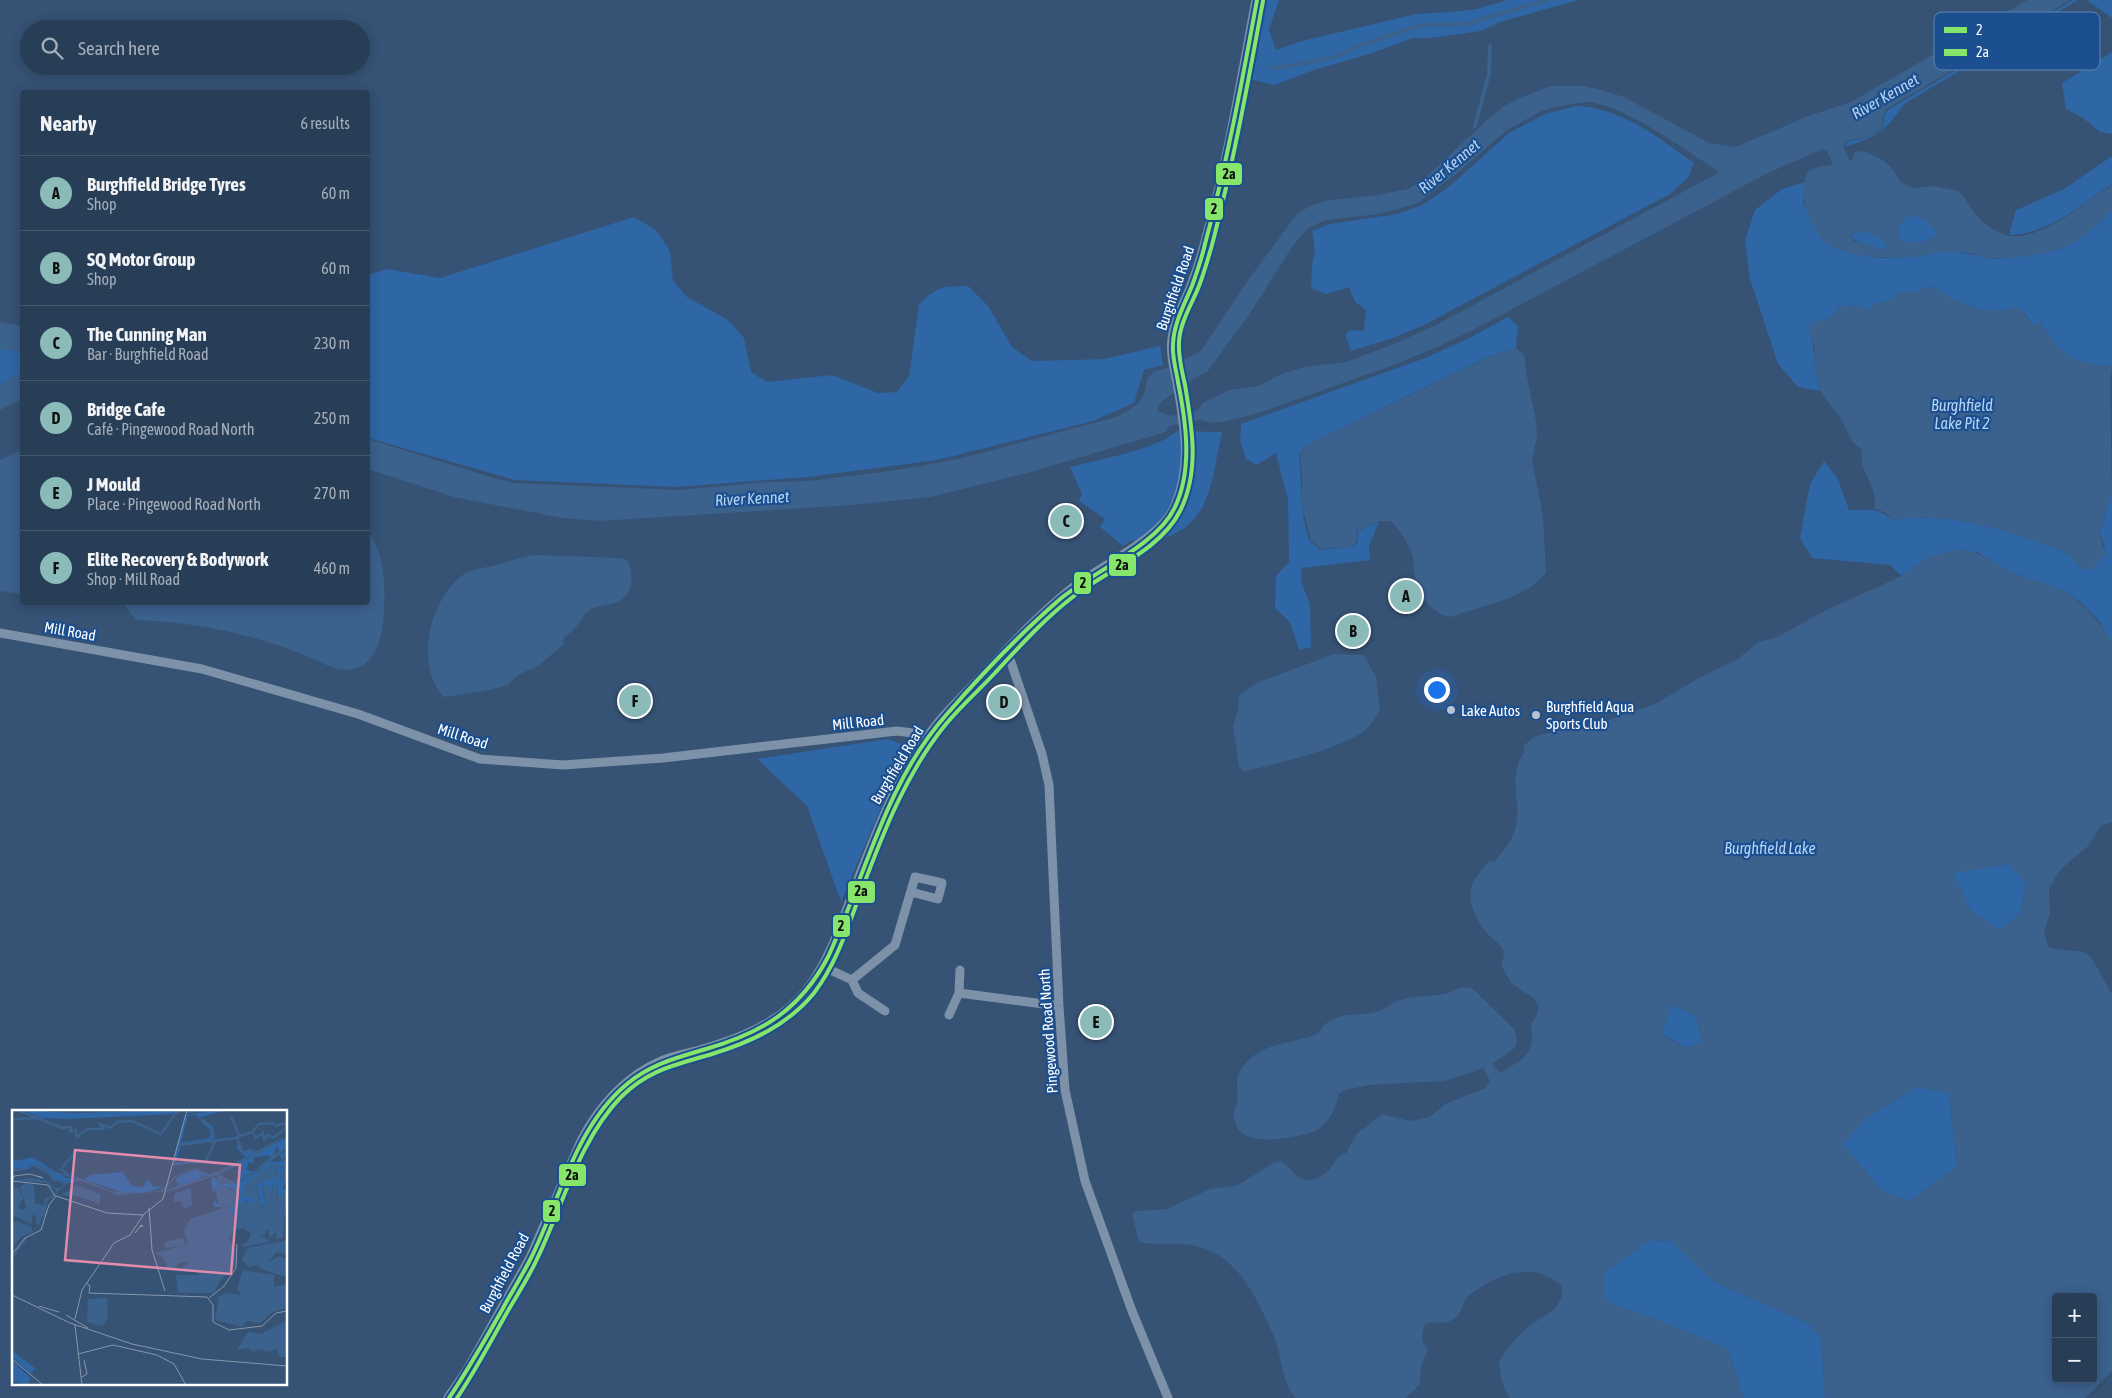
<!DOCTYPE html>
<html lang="en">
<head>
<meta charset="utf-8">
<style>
	body { margin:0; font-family:"Asap Condensed",sans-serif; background:#344961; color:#f1f3f6 }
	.controls { position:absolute; right:15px; bottom:15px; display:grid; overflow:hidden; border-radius:5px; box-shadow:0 2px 12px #0003 }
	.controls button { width:45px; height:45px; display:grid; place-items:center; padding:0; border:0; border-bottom:1px solid #44576d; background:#283e57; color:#f1f3f6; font:25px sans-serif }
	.you { position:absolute; left:1436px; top:689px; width:18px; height:18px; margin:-12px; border:4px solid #fff; border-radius:50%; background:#1a73e8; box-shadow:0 0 0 8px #1a73e833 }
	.badge { display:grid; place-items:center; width:32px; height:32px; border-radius:50%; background:#8bbbb9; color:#111; font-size:16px; font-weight:700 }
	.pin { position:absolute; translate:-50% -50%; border:2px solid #fff; box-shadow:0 1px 5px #0006 }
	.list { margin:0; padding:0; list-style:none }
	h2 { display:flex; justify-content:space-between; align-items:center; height:65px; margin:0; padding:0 20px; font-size:21px }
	h2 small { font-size:16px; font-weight:400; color:#a5aeba }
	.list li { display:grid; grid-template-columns:32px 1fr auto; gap:15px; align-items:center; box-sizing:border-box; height:75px; padding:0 20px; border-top:1px solid #44576d }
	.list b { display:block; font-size:19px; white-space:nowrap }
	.list p { margin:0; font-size:16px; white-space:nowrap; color:#a5aeba }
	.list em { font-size:16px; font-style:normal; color:#a5aeba }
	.icon { flex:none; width:28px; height:28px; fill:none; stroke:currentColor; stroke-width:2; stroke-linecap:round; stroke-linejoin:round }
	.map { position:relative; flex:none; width:2112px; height:1398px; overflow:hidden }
	.search { position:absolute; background:#283e57; box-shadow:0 2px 12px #0003; left:20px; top:20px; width:350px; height:55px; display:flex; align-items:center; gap:12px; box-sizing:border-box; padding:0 18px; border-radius:28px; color:#a5aeba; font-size:19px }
	.panel { position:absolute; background:#283e57; box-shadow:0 2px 12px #0003; left:20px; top:90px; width:350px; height:515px; border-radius:5px }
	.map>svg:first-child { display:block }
</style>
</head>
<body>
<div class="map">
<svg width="2112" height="1398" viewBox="0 0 2112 1398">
	<rect width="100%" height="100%" fill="#365274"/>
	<path fill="#2f66a5" d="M1264 0H1279L1269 30 1276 50 1302 41 1416 14 1452 12 1477 9 1507 0H1578L1500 22 1481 31 1431 38H1413L1372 53 1314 70 1275 85 1248 79Z
		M2073 0H2078L1904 104C1883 134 1879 135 1845 147L1848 141C1863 139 1871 138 1883 128L1884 116 1888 110Z
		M2087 0H2112V18Z
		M2112 52V134L2100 132 2083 118 2066 109 2062 83Z
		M1576 106C1621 107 1659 138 1694 163L1688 178 1670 194 1424 325 1393 338 1351 351 1345 334 1351 330 1364 331 1366 310 1355 302 1349 287 1326 294 1311 288 1312 265 1315 250 1312 231 1330 224 1397 214 1422 205 1450 186 1509 133 1545 114Z
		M2112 156V184C2082 205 2046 235 2009 235L2016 210 2064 189Z
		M1805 182 1803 203 1821 238 1832 247 1867 256 1884 258 1919 256 1939 252H1959L1994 259 2043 253 2060 249 2098 224 2112 209V370L2110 366C2072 364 2059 354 2040 322L2033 327 2024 313 1989 312 1953 300 1934 287 1926 288 1914 293 1907 291 1899 293 1888 302 1877 303 1867 310 1856 305 1839 307C1830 325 1820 316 1809 329 1816 349 1814 370 1820 391L1798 387 1778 364 1750 279 1745 240 1755 210 1782 189Z
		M1911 215C1922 215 1932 225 1938 234 1929 244 1915 243 1902 241L1897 232C1900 224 1902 219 1911 215Z
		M634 217 656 230 670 251 673 281 687 297 728 320 744 338 751 372 767 382 832 375 878 393 897 392 909 376 919 304 930 294 943 287 968 286 988 306 1012 347 1032 361 1104 359 1160 346 1163 365 1144 370 1134 403 1093 421 937 460 808 477 677 487 515 480 368 438V275L387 269 440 278Z
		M1860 231C1871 232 1883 238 1889 247L1879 250C1872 248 1854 241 1850 236Z
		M1508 317 1518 326 1516 348 1488 357 1307 445 1299 455C1302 475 1300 526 1311 542 1313 545 1318 547 1320 550L1349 547 1358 543V531L1379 522 1369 546 1370 560 1302 568 1301 581 1310 604 1311 647 1299 650 1290 622 1275 608 1276 576 1289 562 1288 500 1276 453 1257 465 1246 459 1240 441 1241 424 1425 358 1469 338Z
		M0 349 22 352V372L0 384Z
		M1177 431 1222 432C1213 467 1214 514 1176 533 1167 538 1156 541 1147 545L1132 540 1123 546 1100 527 1105 519 1079 501 1082 494 1070 467C1097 460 1158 449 1177 431Z
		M1824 461 1838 479 1849 510C1866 510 1880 507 1892 520 1938 511 2000 527 2044 544 2053 547 2064 550 2071 557 2075 560 2078 565 2081 569L2105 547 2099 531C2106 518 2104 507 2112 495V642L2098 620 2081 602 2064 591 2013 573 1977 552 1930 556 1902 576 1890 565 1812 558 1800 538 1810 484Z
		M888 739 909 747 900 763 841 902 807 806 757 759Z
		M2010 864 2026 884 2021 912 2000 931 1970 910 1952 872Z
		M1672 1004 1696 1016 1702 1042 1687 1048 1662 1034Z
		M1917 1087 1949 1092 1957 1167 1910 1201 1883 1192 1842 1144 1865 1119Z
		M1649 1240 1671 1241 1714 1282 1808 1323 1821 1337 1825 1398H1743L1728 1349 1605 1302V1272Z"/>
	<path fill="#3b618d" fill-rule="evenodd" d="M2027 0H2070L1887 109 1883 116 1882 128C1870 138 1862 138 1848 140L1843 146 1850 161 1853 159 1855 152 1864 151 1883 160 1891 167 1901 182 1913 188 1934 186 1959 191C1967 199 1971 211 1980 219 1987 226 1999 234 2010 236 2042 240 2086 202 2112 185V209C2097 225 2081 243 2058 249 2044 254 2005 260 1991 258 1980 257 1969 252 1958 252 1944 251 1933 254 1920 256 1897 259 1851 258 1831 246 1812 235 1794 192 1808 172 1813 166 1825 166 1833 165L1827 151 1823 149 1768 173 1473 330 1440 346 1391 366 1256 414 1222 422 1212 423 1200 420 1170 426 1166 432 1027 473 930 497 853 505 600 521 562 518 454 497 368 469V439L497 479 514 483 680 490 768 482 808 481 898 470 963 458 1116 417C1132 409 1147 401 1146 381L1154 371 1167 368 1201 351 1251 276 1297 214 1310 206 1324 201 1377 195 1408 189 1425 178 1487 120 1503 107 1519 98 1551 86H1583L1601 90 1624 97 1709 143 1736 147 1808 116 1851 102ZM1586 102C1623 103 1686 151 1718 171V173L1438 324 1396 343 1346 362 1304 367 1281 374 1258 386 1229 390 1203 403 1198 410 1171 416 1157 411 1161 402 1195 378 1207 372 1251 312 1292 247 1307 229 1325 220 1379 214 1418 203 1461 170 1507 130 1542 111 1558 106ZM1911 215C1922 215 1932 225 1938 234 1929 244 1915 243 1902 241L1897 232C1900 224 1902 219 1911 215ZM1860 231C1870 232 1883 238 1889 247L1879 250 1868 244 1854 241 1850 236Z
		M1934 287C1959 304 1989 318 2018 306L2032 326 2040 322C2059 354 2072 364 2110 366L2112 370 2110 380 2112 495C2104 507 2105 518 2099 531L2105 554 2092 569H2081C2078 565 2075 560 2071 557 2064 550 2053 547 2044 544 2000 527 1938 511 1892 520L1886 513 1875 509 1874 493 1862 465V450L1852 441 1841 419 1820 391 1814 364 1815 351 1809 329 1811 324C1823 317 1831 323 1839 307L1856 305 1867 310 1877 303 1888 302 1899 293 1907 291 1914 293 1926 288Z
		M0 322 22 326V352L0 349Z
		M1516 348 1524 355 1528 383 1536 421 1537 437 1532 460 1543 516 1546 573 1531 587 1510 598 1450 617C1428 612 1417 591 1414 570 1413 565 1414 559 1412 554 1408 543 1400 530 1391 521H1380L1357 531V542L1349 547 1321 549 1311 541 1302 506V473L1300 455 1307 445 1489 357Z
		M22 372V399L0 410V384Z
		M22 450V594L0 591V460Z
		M368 533C386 555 385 586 384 613 383 635 377 663 354 669 337 673 321 662 307 656 253 634 194 622 136 620L123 603 368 602Z
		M1961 549C1983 553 1994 563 2013 573 2025 579 2038 580 2051 585 2079 596 2096 617 2112 642V822L2101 826 2088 846 2061 869 2049 888 2050 913 2044 933 2049 948 2083 952 2091 957 2112 994V1371L2085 1398H1825L1821 1337 1808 1323 1714 1282 1671 1241 1649 1240 1605 1272V1301L1661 1321 1728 1349 1743 1398H1510C1502 1387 1500 1374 1499 1361L1510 1345 1524 1330 1554 1309 1562 1298V1286C1538 1264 1506 1271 1481 1287 1476 1291 1469 1294 1466 1299 1462 1304 1462 1312 1457 1316 1447 1327 1436 1320 1425 1324 1422 1334 1420 1342 1428 1350L1421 1365 1420 1384 1406 1398H1296C1283 1386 1282 1362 1277 1345 1275 1337 1270 1329 1267 1321 1252 1289 1233 1254 1196 1246 1178 1242 1158 1246 1139 1242L1132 1214 1136 1211 1167 1209 1210 1189 1238 1185 1273 1163 1282 1161 1296 1175 1305 1180 1317 1179 1330 1169 1338 1157 1346 1153 1356 1135 1382 1114 1410 1121 1430 1117 1445 1104 1485 1088 1490 1081 1483 1067 1474 1072 1444 1081 1369 1085 1345 1090 1338 1095C1336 1112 1325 1130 1307 1134 1287 1138 1236 1151 1234 1116 1233 1111 1237 1106 1237 1101 1239 1083 1232 1080 1246 1063 1262 1043 1293 1043 1315 1035 1321 1032 1323 1025 1328 1022 1342 1012 1361 1016 1376 1012 1385 1010 1391 1003 1400 1000 1415 995 1429 997 1444 994 1456 992 1457 985 1472 988L1515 1030 1517 1040 1515 1048 1492 1064 1500 1073C1525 1058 1535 1055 1531 1023L1536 1017 1539 1007 1533 998 1511 983 1501 965C1503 960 1505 955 1503 950 1499 942 1489 937 1484 930 1465 900 1465 885 1490 861L1494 862C1503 851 1513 840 1516 826 1521 799 1507 775 1525 751L1523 746 1534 737 1547 733 1593 725 1655 704 1699 678 1736 660 1759 642 1777 637 1828 609 1902 576 1930 556ZM2010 864 2026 885 2021 912 2000 931 1970 910 1953 873ZM1672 1004 1696 1016 1702 1042 1687 1048 1662 1035ZM1917 1087 1949 1093 1957 1167 1910 1201 1883 1192 1843 1144 1865 1119ZM2056 1297H2093V1379H2056Z
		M534 555 621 558 628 561C634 575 634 598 614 603 606 606 595 606 588 611 582 616 581 621 576 627 573 631 568 634 564 637V644L538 666 518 675 508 685 485 691 444 697C413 665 430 598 464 574 474 568 486 568 497 565 509 561 521 557 534 555Z
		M1334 654 1364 655 1376 677 1380 711C1375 718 1369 728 1363 732 1327 754 1283 761 1244 772L1239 767 1233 726 1238 710 1239 695 1259 682Z"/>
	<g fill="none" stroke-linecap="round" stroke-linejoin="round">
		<path stroke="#3b618d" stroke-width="4" d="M1269 67 1278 68 1334 57 1359 46 1421 25 1465 24 1547 0
			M1475 126 1489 74 1490 46"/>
		<path stroke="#7d92a8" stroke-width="9" d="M0 633 202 669 358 714 480 759 563 765 663 758 897 731 913 733 927 740
			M1006 652 1011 662 1042 754 1049 785 1059 1006 1065 1090 1085 1181 1132 1311 1168 1398
			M824 967 852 980 858 993 885 1011
			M960 970 959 993 1059 1006
			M852 980 895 945 915 877 942 883 938 899 911 892
			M949 1015 959 993"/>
		<path stroke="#7d92a8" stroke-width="11" d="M449 1398 467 1372 531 1258 582 1141C599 1108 626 1077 661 1062 672 1057 684 1055 696 1052 736 1041 780 1025 807 991 829 963 841 928 853 895 876 835 898 774 939 723 954 705 972 688 988 671 1014 643 1040 615 1070 591 1097 569 1163 538 1175 508 1194 466 1185 425 1178 382 1175 368 1171 353 1173 339 1175 321 1185 303 1192 286 1198 270 1203 254 1207 238 1229 160 1242 79 1257 0"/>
		<g stroke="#1b4f8f" stroke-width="8">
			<path id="bus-1" d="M449 1398C468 1370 485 1340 502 1310 511 1293 522 1276 531 1258 560 1200 575 1127 627 1084 651 1064 676 1058 706 1049 762 1033 800 1010 828 957 866 875 885 783 947 714 981 675 1020 634 1059 600 1092 572 1158 545 1175 507 1193 469 1186 422 1178 382 1176 369 1172 357 1173 344 1174 323 1184 305 1192 286 1197 272 1202 258 1205 244 1227 163 1242 82 1257 0"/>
		</g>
		<g stroke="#1b4f8f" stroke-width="8">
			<path id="bus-2" d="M457 1398C476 1370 492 1339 509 1309 519 1292 530 1275 538 1257 563 1204 580 1139 621 1097 649 1069 676 1065 712 1054 751 1042 788 1025 814 993 837 963 848 926 861 892 883 833 906 773 946 724 961 706 978 691 994 674 1019 647 1044 619 1074 596 1106 571 1161 550 1180 511 1200 472 1192 426 1185 385 1182 371 1178 357 1179 342 1180 322 1192 304 1199 286 1204 273 1208 259 1212 245 1233 165 1248 83 1263 1"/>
		</g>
		<use href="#bus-1" stroke="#86e66c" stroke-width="4"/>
		<use href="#bus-2" stroke="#86e66c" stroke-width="4"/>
	</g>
	<g fill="#b9c2ce" stroke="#1b4f8f" stroke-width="2">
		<circle cx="1451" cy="710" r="5"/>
		<circle cx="1536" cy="715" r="5"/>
	</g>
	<g text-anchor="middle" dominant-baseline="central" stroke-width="4.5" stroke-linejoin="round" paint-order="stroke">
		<g font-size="15" fill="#fff" stroke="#1b4f8f">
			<text transform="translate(1175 288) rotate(-71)">Burghfield Road</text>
			<text transform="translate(70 631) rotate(10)">Mill Road</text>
			<text transform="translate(858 722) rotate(-6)">Mill Road</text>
			<text transform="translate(463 736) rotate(18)">Mill Road</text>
			<text transform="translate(897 765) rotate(-59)">Burghfield Road</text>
			<text transform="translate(1048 1031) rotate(-94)">Pingewood Road North</text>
			<text transform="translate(504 1273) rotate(-62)">Burghfield Road</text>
		</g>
		<g font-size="15" fill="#fff" stroke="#1b4f8f" text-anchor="start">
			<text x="1546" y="706">Burghfield Aqua<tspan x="1546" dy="17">Sports Club</tspan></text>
			<text x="1461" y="710">Lake Autos</text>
		</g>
		<g font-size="16" font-style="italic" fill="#b5d3f5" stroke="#1b4f8f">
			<text transform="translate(1885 96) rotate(-30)">River Kennet</text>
			<text transform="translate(1449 166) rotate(-40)">River Kennet</text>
			<text x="1962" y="405">Burghfield<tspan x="1962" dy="18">Lake Pit 2</tspan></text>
			<text transform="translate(752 498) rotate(-3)">River Kennet</text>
			<text x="1770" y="848">Burghfield Lake</text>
		</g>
	</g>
	<g transform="translate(12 1110)">
		<rect width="275" height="275" fill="#365274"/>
		<path d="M11 0 62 3 169 0 161 4 57 9 29 8ZM176 0H214L186 8 184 5 176 6 169 33 198 28V20L189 11V8L201 16 203 29 169 36 163 53 191 49 162 56 160 55 174 5 198 1 175 3ZM226 27 231 41 238 39 247 42 234 48 225 38ZM275 27V39L267 42 265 36 260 48 254 45 242 48 241 54 237 52 234 59 241 62 219 73 228 67 224 61 230 58 226 55 209 64 206 65ZM275 41 272 47 275 57 259 54 258 59 250 60 240 74 234 75 230 87H241L244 93V96L235 91 226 97 228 110 214 97H201L203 89 204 93 222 99 226 92V84L219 78 205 77 201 83 199 69 203 67 206 73 223 74 247 61 256 52 271 51 267 45ZM21 48 54 68 65 69 54 72 42 69 36 60 23 54 12 59 0 58V51ZM264 55 274 60 266 65 269 66 268 70 275 66 271 79H275V83L265 87 266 75 262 72 259 86 257 76 250 78 253 91 249 100 246 74 265 65ZM183 60 195 65 166 77 164 68ZM111 62 120 76 131 77 135 69 141 76 152 77 133 83H113L72 70 78 65ZM0 241 23 258 19 264 0 247ZM0 250 19 268 16 275 0 271Z" fill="#2f66a5"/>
		<path d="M275 25 247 44 206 64 222 72 244 60 252 52 266 42 275 39 243 63 221 74 205 72V65L159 81 106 85 69 71 54 74 50 79 45 81 34 73 1 70 19 68 35 71 43 78 51 77V73L41 71 35 63 22 56 14 60 0 62V58L12 59 23 54 36 60 42 69 54 72 65 69 43 63 23 48 0 51 22 47 44 62 63 66 99 81 135 83 149 80 163 66 183 58 197 64 207 61ZM183 60 196 66 151 81 164 67ZM259 54 274 55 275 66 269 73V66L266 65 274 60 264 55V67L246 74 248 97 251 98 253 91 250 76H257L260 86 262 72 266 75 264 87 275 83 271 128 264 129V122L258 129 256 120 253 121 254 125H248L258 130 257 132 232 137 229 133 234 134 239 124 232 118 222 120 217 128 224 140 223 157 208 171 202 183H166L164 165H188L183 161 172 162 171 157 176 153 174 151 166 154 163 160H156L151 148 143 143 172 135 153 138V132L160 130 171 128 173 135 176 133 172 121 178 109 213 97 228 110 226 97 233 92 244 93 241 87H230L231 76 251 60 257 59ZM13 73 22 75 23 93 34 96 27 116 24 113 23 104 20 106V114L0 105V77L7 78 11 89 6 98 12 100 14 97 8 77ZM65 75 88 84V94L68 87 49 85ZM213 76 226 84 223 99 206 93 203 78ZM179 78 180 96 172 99 168 91 162 92V84ZM4 111 19 117 21 122 9 127 0 138V112ZM275 130V145L265 142 255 153 267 146 275 149 274 167 251 160 246 155 237 157 230 150 236 138ZM231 160 262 165V177L275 174V198L261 202 248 213 235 211 230 217 203 210 207 186 214 183 228 185 225 178ZM95 188 96 207 91 216 75 212 76 189ZM275 210V247H268L264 239 257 242 246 239 242 243 236 238 225 240 236 222 249 224Z" fill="#3b618d" fill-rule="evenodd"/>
		<path fill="none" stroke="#3b618d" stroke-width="2.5" d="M5 0 50 18 59 17 58 21 63 20 65 27 75 19H91L88 14 98 18 105 12 120 11 149 24 164 3 170 0M219 6 227 25M0 9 26 8M190 9 199 18 201 29M241 22 244 28 251 23 252 29 256 25 261 28 274 18 275 13M225 27 230 42 241 41 244 44M168 35 223 28 240 22 247 14 261 13 263 16 275 13M162 54 194 51 203 31M58 66 49 59 62 44M32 107 34 90 44 84 45 80M0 148 14 128"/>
		<path fill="none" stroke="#8697ac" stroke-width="1" d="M26 66 31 68 18 64 2 66 0 71 36 75 43 86M137 98 140 140 153 181M123 123 129 115 131 116 128 117M0 144 13 128 29 120 37 95 44 86 95 103 131 105M74 173 78 176 77 183 195 187 201 195V212L217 220 250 216 264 203 275 201M0 185 58 213 120 234 190 249 275 256M197 188 212 176 224 158 225 134M27 196 47 202M54 205 76 218M63 209 70 180 102 133 118 125 132 104 151 89 175 0M63 215 70 275M66 244 101 235 145 245 162 254 174 275M0 249 31 275M70 267 75 264 72 250"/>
		<path fill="#e08cad" fill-opacity="0.15" stroke="#e08cad" stroke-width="2.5" d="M63 40 228 55 219 164 53 150Z"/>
		<rect width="275" height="275" fill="none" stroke="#fff" stroke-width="2.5"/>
	</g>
	<rect x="1934" y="12" width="166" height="58" rx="8" fill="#1b4f8f" stroke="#5f84b1" stroke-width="1"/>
	<rect x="1944" y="27" width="23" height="6" fill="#86e66c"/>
	<rect x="1944" y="49" width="23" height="7" fill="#86e66c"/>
	<g font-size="14" fill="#fff">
		<text x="1976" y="35">2</text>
		<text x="1976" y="57">2a</text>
	</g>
	<g stroke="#1b4f8f" stroke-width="2">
		<rect x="1215" y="162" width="28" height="24" rx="5" fill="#86e66c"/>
		<rect x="1204" y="197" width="20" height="24" rx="5" fill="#86e66c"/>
		<rect x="1108" y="553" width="29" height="24" rx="5" fill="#86e66c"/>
		<rect x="1073" y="571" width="19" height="24" rx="5" fill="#86e66c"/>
		<rect x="847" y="880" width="29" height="24" rx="5" fill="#86e66c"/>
		<rect x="832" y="914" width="19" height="24" rx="5" fill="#86e66c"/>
		<rect x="558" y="1163" width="29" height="24" rx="5" fill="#86e66c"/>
		<rect x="542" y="1199" width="19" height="24" rx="5" fill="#86e66c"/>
	</g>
	<g font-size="14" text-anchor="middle" font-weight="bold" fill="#111">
		<text x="1229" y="179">2a</text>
		<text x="1214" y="214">2</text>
		<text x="1122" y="570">2a</text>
		<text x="1083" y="588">2</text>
		<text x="861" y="896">2a</text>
		<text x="841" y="931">2</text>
		<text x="572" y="1180">2a</text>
		<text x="552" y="1216">2</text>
	</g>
</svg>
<div class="controls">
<button>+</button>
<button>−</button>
</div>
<div class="you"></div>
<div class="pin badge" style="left:1406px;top:596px">A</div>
<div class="pin badge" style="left:1353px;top:631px">B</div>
<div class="pin badge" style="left:1066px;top:521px">C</div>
<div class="pin badge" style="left:1004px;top:702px">D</div>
<div class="pin badge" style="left:1096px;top:1022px">E</div>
<div class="pin badge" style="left:635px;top:701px">F</div>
<div class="search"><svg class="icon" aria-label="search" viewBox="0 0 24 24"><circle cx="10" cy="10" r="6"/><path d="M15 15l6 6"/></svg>Search here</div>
<section class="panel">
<h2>Nearby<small>6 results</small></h2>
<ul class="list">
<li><span class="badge">A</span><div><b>Burghfield Bridge Tyres</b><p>Shop</p></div><em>60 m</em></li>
<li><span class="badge">B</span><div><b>SQ Motor Group</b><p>Shop</p></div><em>60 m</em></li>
<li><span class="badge">C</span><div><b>The Cunning Man</b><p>Bar · Burghfield Road</p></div><em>230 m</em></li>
<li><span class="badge">D</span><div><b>Bridge Cafe</b><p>Café · Pingewood Road North</p></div><em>250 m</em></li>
<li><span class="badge">E</span><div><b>J Mould</b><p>Place · Pingewood Road North</p></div><em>270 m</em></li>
<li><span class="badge">F</span><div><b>Elite Recovery &amp; Bodywork</b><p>Shop · Mill Road</p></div><em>460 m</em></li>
</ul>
</section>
</div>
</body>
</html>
